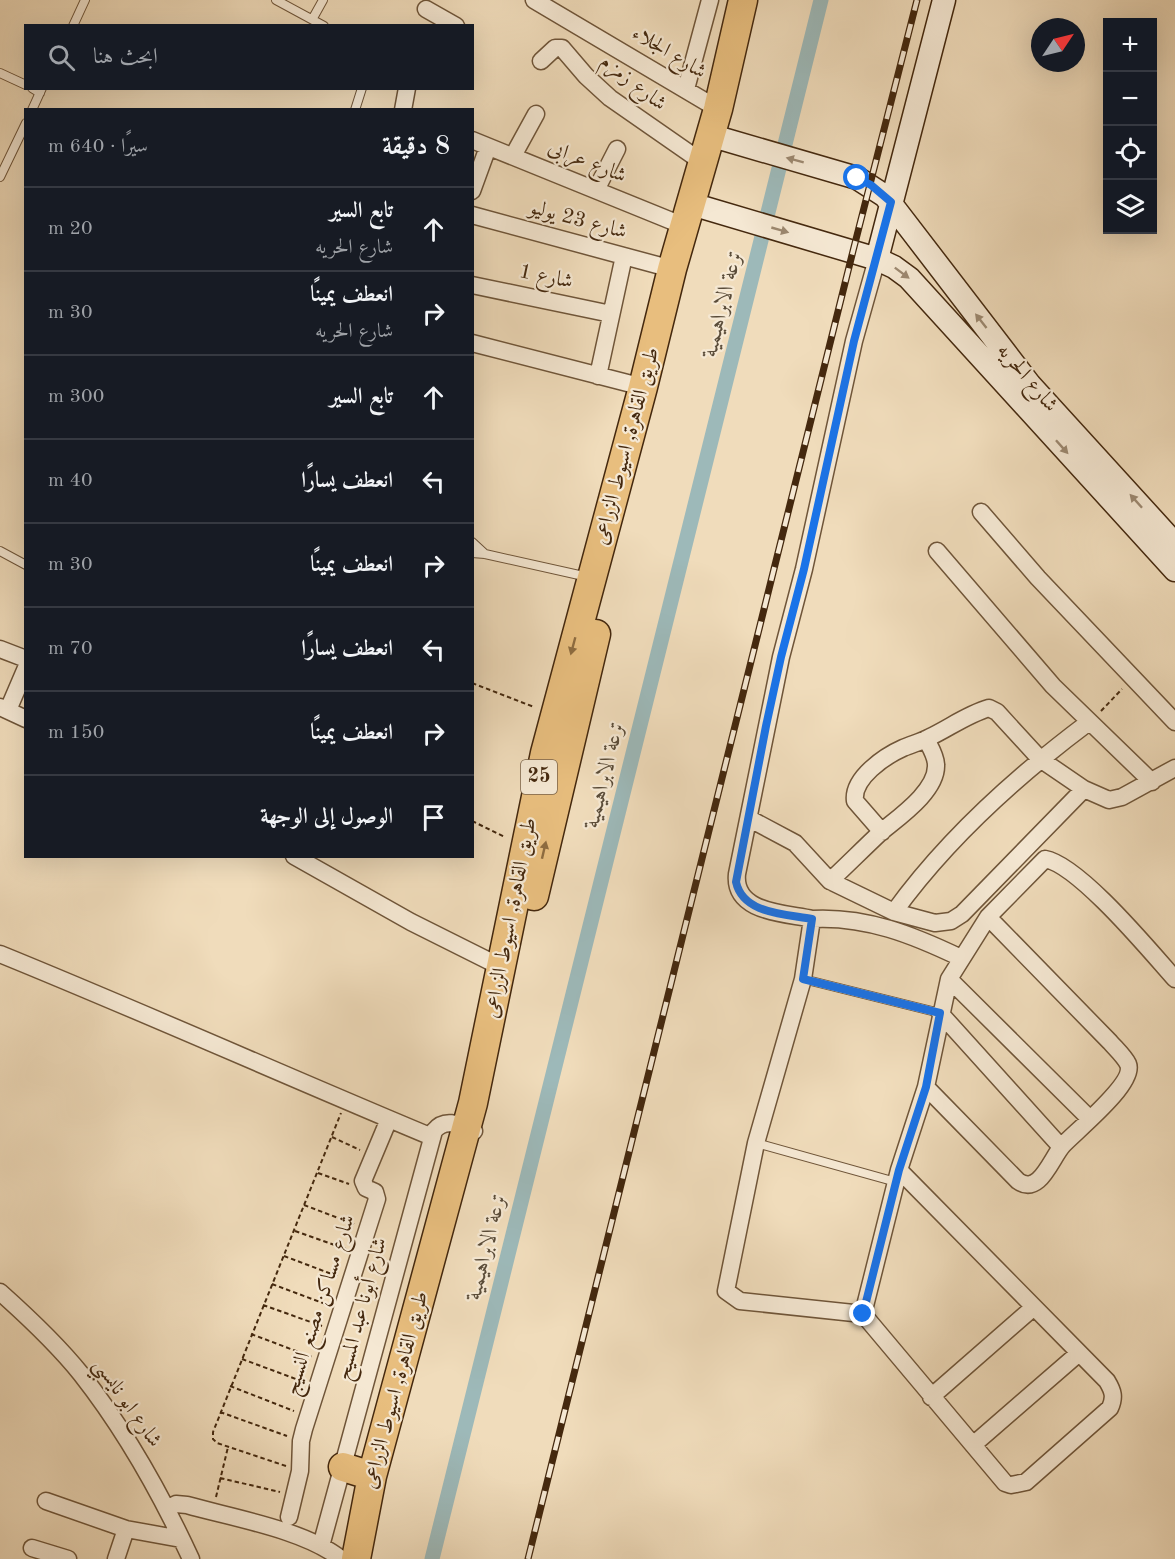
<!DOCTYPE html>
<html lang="ar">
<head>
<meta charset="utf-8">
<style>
	body { margin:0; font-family:"Old Standard TT",Amiri,serif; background:#20242c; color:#f1f3f6; direction:rtl }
	.controls { position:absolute; right:18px; top:18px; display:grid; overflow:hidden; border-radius:0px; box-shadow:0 6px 24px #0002 }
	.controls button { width:54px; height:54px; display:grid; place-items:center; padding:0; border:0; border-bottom:2px solid #363941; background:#171b24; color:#f1f3f6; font:30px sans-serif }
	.compass { position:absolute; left:1031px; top:18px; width:54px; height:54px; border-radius:50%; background:#171b24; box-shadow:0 6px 24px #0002; rotate:55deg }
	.stop { position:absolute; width:18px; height:18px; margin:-14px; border:4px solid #1a73e8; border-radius:50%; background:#fff }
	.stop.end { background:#1a73e8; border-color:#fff; box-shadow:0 2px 6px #0008 }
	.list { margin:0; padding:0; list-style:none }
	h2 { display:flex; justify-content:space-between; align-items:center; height:78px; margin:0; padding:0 24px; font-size:26px }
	h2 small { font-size:20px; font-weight:400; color:#9ea1a6 }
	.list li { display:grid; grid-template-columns:39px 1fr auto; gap:18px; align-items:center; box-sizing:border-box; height:84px; padding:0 24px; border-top:2px solid #363941 }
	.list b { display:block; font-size:22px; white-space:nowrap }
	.list p { margin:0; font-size:20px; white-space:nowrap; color:#9ea1a6 }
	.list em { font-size:20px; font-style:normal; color:#9ea1a6 }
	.icon { flex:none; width:33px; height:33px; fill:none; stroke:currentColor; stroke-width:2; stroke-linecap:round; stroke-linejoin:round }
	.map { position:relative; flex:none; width:1175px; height:1559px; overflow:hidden; direction:ltr }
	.search { position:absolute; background:#171b24; box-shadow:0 6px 24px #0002; left:24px; top:24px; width:450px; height:66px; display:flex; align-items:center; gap:15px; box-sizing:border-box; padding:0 21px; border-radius:0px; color:#9ea1a6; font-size:22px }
	.panel { position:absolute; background:#171b24; box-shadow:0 6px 24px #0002; left:24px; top:108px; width:450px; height:750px; border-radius:0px; direction:rtl }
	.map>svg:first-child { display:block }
</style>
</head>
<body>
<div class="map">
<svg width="1175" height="1559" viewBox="0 0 1175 1559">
	<rect width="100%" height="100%" fill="#f0dcbb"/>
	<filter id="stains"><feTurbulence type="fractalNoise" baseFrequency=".00333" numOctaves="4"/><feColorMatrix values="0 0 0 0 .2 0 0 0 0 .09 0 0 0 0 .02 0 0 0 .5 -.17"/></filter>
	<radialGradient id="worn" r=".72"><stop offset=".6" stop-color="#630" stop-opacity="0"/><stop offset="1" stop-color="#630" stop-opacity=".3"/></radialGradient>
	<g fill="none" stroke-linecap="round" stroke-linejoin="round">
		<path stroke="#9db9b9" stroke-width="15" d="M432 1559 821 0"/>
		<g stroke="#6f5539" stroke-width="10">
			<path id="lane" d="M276 0 324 26
				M313 18 323 0
				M73 26 85 0
				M0 73 26 85
				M32 88 40 93
				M32 110 42 88
				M355 110 362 88
				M0 177 26 123
				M472 542 485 554
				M0 551 26 565
				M472 553 485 554 588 577
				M803 979 940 1013
				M756 1143 896 1182"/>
		</g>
		<g stroke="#6f5539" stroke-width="19">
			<path id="street" d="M534 0 718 109
				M426 9 456 26
				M541 61 555 48H562L586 76 610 98 702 162
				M686 89 710 0
				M403 110 407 88
				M472 140 684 226
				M513 156 536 114
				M596 190 617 149
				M472 191 488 147
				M472 215 672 269
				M472 285 611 314
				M472 343 643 387
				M598 376 624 256
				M981 512 1038 578 1175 722
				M937 551 1053 686 1152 782
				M0 649 26 659
				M0 707 26 719
				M8 710 26 668
				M750 819 795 843 830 881 894 912 935 923 951 921 962 914 1084 789
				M882 832 855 801C852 778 885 756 903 748 912 744 921 742 930 737 949 728 968 714 989 708L997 712 1040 759 1084 789 1109 800 1122 797 1175 768
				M294 856 411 922 501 967
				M830 881C847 865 864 848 881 832 899 817 937 791 936 765 936 756 930 747 926 739
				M894 912C946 840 1018 775 1089 722
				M812 919C866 916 913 935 961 958
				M0 954C145 1013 288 1077 432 1137
				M949 979 1090 1119
				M940 1013 1061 1147
				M926 1087 1018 1181C1040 1196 1051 1158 1063 1145 1076 1131 1136 1083 1128 1064 1124 1056 1115 1048 1110 1042L988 917
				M899 1170 1107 1381C1113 1391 1115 1397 1110 1408L1026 1482 1011 1485 1005 1483 863 1314 899 1170 926 1087 949 979 988 917 1045 859C1079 865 1150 951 1175 979
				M0 1292C28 1317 57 1344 81 1374 125 1430 161 1494 191 1559
				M863 1314 740 1301 726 1291 756 1143 803 979 812 919C785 913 733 913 737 874L781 657 804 569 854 341 877 259
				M931 1397 1034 1307
				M973 1445 1079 1353
				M46 1501 126 1529 181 1539
				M167 1509 176 1504 187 1505C233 1518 305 1530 341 1559
				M289 1517 300 1471 301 1441 304 1429 377 1199 375 1192 366 1188 363 1181 389 1119
				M321 1546 434 1131C445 1117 460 1125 474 1131
				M32 1548 68 1559
				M116 1559 126 1529"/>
		</g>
		<g stroke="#44280e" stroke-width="25">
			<path id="secondary" d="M723 139 857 178 885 196 1030 385 1175 544
				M705 208 877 259 894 267 909 278 1175 570
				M877 259 944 0"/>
		</g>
		<g stroke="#44280e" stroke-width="31">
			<path id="highway" d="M534 896 596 634
				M343 1467 372 1476
				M356 1559 372 1476 473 1103 545 753 643 387 672 269 718 109 743 0"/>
		</g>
		<path stroke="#44280e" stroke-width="2" stroke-dasharray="4.5 3" stroke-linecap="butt" d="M472 683 534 707
			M1101 711 1122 689
			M472 821 505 837
			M332 1137 360 1150
			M318 1173 349 1184
			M304 1205 354 1224
			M295 1231 346 1249
			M284 1256 337 1276
			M272 1284 328 1305
			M263 1305 322 1326
			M251 1334 312 1357
			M242 1359 304 1382
			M230 1386 294 1411
			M220 1412 287 1436
			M286 1466 217 1443 213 1439V1432L341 1113
			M220 1478 280 1492
			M216 1497 228 1447"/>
		<use href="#lane" stroke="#f5e8d3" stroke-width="8"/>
		<use href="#street" stroke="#f5e8d3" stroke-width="16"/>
		<use href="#secondary" stroke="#f5e8d3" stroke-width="22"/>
		<use href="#highway" stroke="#e8be7e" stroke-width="28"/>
		<g stroke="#44280e" stroke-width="7">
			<path id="rail" d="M528 1559 853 251 917 0"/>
		</g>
		<use href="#rail" stroke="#f5e8d3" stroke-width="4.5" stroke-dasharray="14" stroke-linecap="butt"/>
	</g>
	<defs><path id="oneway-solid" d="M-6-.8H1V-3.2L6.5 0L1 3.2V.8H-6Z" transform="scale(1.5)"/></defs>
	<g fill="#9c8870">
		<use href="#oneway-solid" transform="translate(795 160) rotate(-165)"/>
		<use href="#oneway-solid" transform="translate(780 230) rotate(16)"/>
		<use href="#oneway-solid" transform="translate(902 273) rotate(37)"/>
		<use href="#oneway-solid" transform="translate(981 321) rotate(-128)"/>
		<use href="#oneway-solid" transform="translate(1062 447) rotate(48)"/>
		<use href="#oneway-solid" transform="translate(1136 501) rotate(-132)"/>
	</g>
	<g fill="#8e6c40">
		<use href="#oneway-solid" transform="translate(573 646) rotate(105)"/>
		<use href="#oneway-solid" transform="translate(544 850) rotate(-77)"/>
	</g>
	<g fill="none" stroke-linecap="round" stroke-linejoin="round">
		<path stroke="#1a73e8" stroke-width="8" d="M857 178 871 185 891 202 854 341 804 569 781 657 766 726 736 882C743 914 785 914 812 919L803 979 940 1013 926 1087 899 1170 863 1314"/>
	</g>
	<g text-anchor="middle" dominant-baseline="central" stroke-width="4.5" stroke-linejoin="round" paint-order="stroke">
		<rect fill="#f5e8d3" stroke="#796249" stroke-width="1.5" x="521" y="760" width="36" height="34" rx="4.5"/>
		<g font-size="20" font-weight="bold" fill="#44280e">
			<text x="539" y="777">25</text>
		</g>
		<g font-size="21" fill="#44280e" stroke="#f5e8d3">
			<text transform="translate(669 53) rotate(31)">شارع الجلاء</text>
			<text transform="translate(633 83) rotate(38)">شارع زمزم</text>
			<text transform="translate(587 162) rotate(22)">شارع عرابى</text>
			<text transform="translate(578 220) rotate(15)">شارع 23 يوليو</text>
			<text transform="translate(546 277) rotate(12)">شارع 1</text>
			<text transform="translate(1027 378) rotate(50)">شارع الحريه</text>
			<text transform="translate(627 446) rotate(-75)">طريق القاهرة, اسيوط الزراعى</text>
			<text transform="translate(511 918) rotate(-79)">طريق القاهرة, اسيوط الزراعى</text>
			<text transform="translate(320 1305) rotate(-72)">شارع مساكن مصنع النسيج</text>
			<text transform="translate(362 1309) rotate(-75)">شارع أبونا عبد المسيح</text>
			<text transform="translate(396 1390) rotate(-75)">طريق القاهرة, اسيوط الزراعى</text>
			<text transform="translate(127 1403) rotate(55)">شارع ابو نايسبي</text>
		</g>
		<g font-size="22" font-style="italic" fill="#5a4c39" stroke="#f5e8d3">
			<text transform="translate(723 303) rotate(-76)">ترعة الابراهيمية</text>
			<text transform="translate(605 774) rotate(-76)">ترعة الابراهيمية</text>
			<text transform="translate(487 1246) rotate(-76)">ترعة الابراهيمية</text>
		</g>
	</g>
	<rect width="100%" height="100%" filter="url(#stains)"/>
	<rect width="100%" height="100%" fill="url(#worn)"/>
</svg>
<div class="controls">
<button>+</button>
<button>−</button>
<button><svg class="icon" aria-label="locate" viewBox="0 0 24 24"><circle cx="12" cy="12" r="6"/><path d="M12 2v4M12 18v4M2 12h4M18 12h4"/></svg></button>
<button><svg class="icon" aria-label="layers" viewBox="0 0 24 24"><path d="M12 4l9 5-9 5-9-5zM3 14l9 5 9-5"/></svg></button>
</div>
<svg class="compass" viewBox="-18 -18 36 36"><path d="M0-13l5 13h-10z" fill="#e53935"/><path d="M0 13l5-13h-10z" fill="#9ea1a6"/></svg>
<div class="stop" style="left:857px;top:178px"></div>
<div class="stop end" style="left:863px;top:1314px"></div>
<div class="search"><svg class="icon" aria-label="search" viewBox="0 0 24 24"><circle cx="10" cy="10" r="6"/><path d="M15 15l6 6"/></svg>ابحث هنا</div>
<section class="panel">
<h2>8 دقيقة<small>سيرًا · 640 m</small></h2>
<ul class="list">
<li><svg class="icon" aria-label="ahead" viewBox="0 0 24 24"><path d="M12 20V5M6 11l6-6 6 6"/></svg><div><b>تابع السير</b><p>شارع الحريه</p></div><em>20 m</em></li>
<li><svg class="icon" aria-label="right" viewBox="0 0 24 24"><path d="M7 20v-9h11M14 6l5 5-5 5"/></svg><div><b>انعطف يمينًا</b><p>شارع الحريه</p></div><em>30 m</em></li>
<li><svg class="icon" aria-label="ahead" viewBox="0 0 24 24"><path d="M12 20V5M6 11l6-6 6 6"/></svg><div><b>تابع السير</b></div><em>300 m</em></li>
<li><svg class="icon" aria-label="left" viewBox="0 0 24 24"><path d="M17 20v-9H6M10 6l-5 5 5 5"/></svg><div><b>انعطف يسارًا</b></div><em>40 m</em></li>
<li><svg class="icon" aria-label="right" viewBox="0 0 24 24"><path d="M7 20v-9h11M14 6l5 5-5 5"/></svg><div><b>انعطف يمينًا</b></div><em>30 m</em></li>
<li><svg class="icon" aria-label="left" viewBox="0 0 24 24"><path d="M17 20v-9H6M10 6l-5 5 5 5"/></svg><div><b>انعطف يسارًا</b></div><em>70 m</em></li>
<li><svg class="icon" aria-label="right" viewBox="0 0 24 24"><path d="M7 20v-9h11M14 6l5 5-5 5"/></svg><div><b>انعطف يمينًا</b></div><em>150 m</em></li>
<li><svg class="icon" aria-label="arrive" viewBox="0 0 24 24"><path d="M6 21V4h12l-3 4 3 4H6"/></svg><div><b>الوصول إلى الوجهة</b></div></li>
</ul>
</section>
</div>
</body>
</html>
